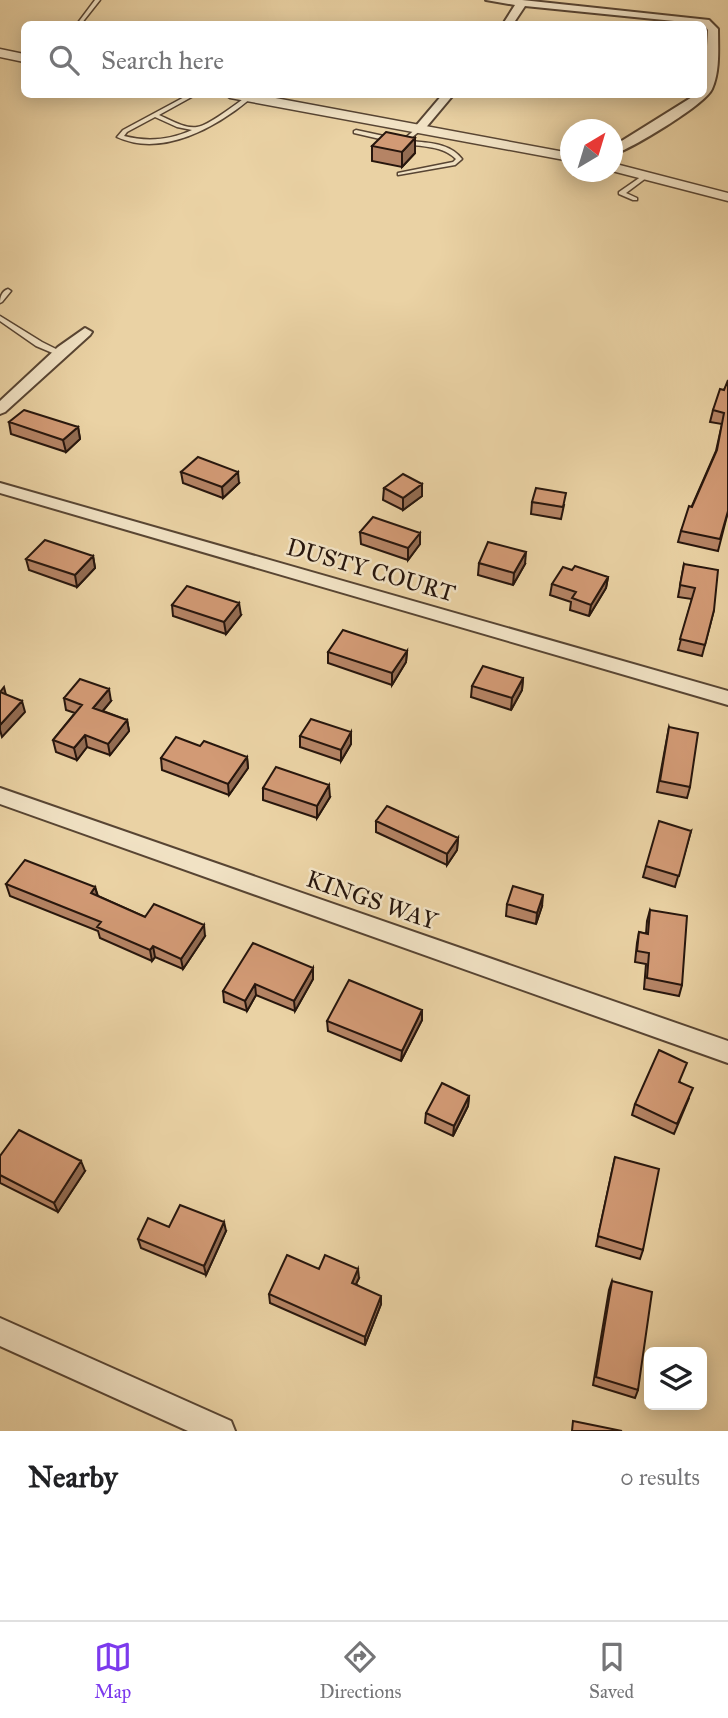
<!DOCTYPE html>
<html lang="en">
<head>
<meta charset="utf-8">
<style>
	body { margin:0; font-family:"IM FELL Great Primer",serif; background:#f6f6f6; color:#202124 }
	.controls { position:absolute; right:21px; bottom:21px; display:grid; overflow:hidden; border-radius:10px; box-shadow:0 4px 18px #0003 }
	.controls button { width:63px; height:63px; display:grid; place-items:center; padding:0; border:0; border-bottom:2px solid #e0e0e0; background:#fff; color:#202124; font:35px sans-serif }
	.compass { position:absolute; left:560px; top:119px; width:63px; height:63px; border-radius:50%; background:#fff; box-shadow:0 4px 18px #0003; rotate:38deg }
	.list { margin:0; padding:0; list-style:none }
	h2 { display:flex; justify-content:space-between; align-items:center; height:91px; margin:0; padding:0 28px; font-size:30px }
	h2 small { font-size:23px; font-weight:400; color:#757577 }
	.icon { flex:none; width:38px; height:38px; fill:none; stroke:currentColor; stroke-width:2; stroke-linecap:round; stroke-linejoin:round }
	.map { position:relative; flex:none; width:728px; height:1431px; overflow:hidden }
	.search { position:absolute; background:#fff; box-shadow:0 4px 18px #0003; left:21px; right:21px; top:21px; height:77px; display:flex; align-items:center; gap:18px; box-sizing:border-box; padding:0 24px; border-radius:10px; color:#757577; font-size:26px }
	.sheet { height:189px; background:#fff }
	nav { display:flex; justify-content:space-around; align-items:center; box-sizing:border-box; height:98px; border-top:2px solid #e0e0e0; background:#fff; font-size:19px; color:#757577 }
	nav a { display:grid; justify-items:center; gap:4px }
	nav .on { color:#7c3aed }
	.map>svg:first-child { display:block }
</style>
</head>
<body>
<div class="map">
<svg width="728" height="1431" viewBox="0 0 728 1431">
	<rect width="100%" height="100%" fill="#ead2a4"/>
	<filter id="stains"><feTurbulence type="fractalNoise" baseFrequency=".00286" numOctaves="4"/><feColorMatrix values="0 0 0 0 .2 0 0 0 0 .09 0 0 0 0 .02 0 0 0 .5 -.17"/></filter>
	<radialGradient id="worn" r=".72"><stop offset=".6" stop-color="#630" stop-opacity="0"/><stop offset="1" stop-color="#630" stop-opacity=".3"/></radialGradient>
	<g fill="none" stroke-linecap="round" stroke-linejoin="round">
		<g stroke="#584533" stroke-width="3">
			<path id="service" d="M95 0H100L81 24H77Z
				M190 94H197L159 115C170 120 185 129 197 127 208 126 236 104 246 97L251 98C217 127 162 158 117 137L123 130ZM155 117 177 127 192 130C170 140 147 142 124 136L127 132Z
				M417 128 422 129 410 139 411 141C429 143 450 143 462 159L455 165 398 175V173L453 162 456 159C443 146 424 147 407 144L404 139Z
				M356 130 393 138 396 140 393 142 354 133V131Z
				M645 174 650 175 626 193 637 198V200H633L619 194V192Z
				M8 289 11 291 2 302 0 303C0 297 2 291 8 289Z
				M0 316 42 342 62 352 58 354H55L36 346 0 321Z"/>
		</g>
		<g stroke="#584533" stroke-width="4">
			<path id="minor" d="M486 0H522L709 20 718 29C718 49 720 71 712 89 705 105 631 149 612 155V147L697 94H704L708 30 704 24 525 6 513 24H503L515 5Z
				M443 94H454L423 131H415V127Z
				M85 328 92 332 90 335 5 412 0 414V401L58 347Z
				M0 483 728 691V705L0 493Z
				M0 788 728 1041V1063L0 804Z
				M0 1318 231 1421 235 1431H188L0 1346Z"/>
		</g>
		<g stroke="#584533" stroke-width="3">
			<path id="tertiary" d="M0 49 24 54V62L0 57Z
				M224 94H254L570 153V161L230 98Z
				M612 163 728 193V201L612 171Z"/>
		</g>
		<use href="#service" fill="#f1e2c4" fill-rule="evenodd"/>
		<use href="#minor" fill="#f1e2c4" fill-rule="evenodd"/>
		<use href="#tertiary" fill="#f1e2c4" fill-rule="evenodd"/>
	</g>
	<path fill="#b58465" stroke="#27160d" stroke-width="2" d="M415 138V153L402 167 372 161V146Z
		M724 390 728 512 718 551 678 542 681 531 716 451 722 424 710 422 713 410Z
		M9 422 78 427 80 439 66 452 11 434Z
		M181 472 239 483 223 498 183 483Z
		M422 484V496L403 510 383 500 384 488Z
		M532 502 564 505 561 519 531 514Z
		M360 532 420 533V544L408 560 361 544Z
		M93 556 95 568 77 587 29 570 26 559Z
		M479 563 525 564 513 585 478 575Z
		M684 564 714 610 702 656 678 650 692 599 678 597Z
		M572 570 608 577 606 588 589 616 570 610 571 602 550 595 552 584Z
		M172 605 241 615 226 634 173 616Z
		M407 651 406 662 392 685 328 663V652Z
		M523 678 522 690 511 710 471 697 472 686Z
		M64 698 111 701 103 711 127 720 129 731 110 755 87 747 77 760 56 752 53 740 75 713 66 710Z
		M669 727 690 787 687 798 657 792Z
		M351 732V744L341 761 300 747V736Z
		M247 757 248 768 229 795 162 770 161 758Z
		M263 788 330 797 317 818 263 800Z
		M376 821 458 838 457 850 447 865 376 832Z
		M691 831 675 887 643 877 646 866Z
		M6 884 95 887 98 896 145 917 205 936 183 969 155 957 152 961 100 938 98 931 10 896Z
		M507 904 542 906 536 924 506 916Z
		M650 910 682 985 679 996 644 989 646 964 635 962 637 943 639 932 646 934 647 921Z
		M313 968V979L295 1011 256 995 247 1011 224 1002 223 991Z
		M422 1010V1020L401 1061 328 1031 327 1021Z
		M680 1082 689 1098 674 1134 632 1115 635 1104Z
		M469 1096 468 1106 453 1136 425 1123 426 1113Z
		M0 1156 85 1171 58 1212 0 1183Z
		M615 1157 643 1250 640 1259 596 1246Z
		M169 1227 226 1231 206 1275 141 1248 138 1239Z
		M319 1269 359 1278 356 1284 381 1304 365 1345 270 1303 269 1294Z
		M612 1281 638 1390 635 1398 593 1385 609 1290Z"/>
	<path fill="#936c52" stroke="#27160d" stroke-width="2" d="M415 138V153L402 167V152Z
		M78 427 80 439 66 452 63 440Z
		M238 472 239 483 223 498 222 487Z
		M422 484V496L403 510V498Z
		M420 533V544L408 560V548Z
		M526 552 525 564 513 585 514 573Z
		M93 556 95 568 77 587 75 575Z
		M608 577 606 588 589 616 591 605Z
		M239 603 241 615 226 634 224 622Z
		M407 651 406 662 392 685V673Z
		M523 678 522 690 511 710 512 698Z
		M4 687 7 699 0 692Z
		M109 689 111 701 96 719 93 708Z
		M22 701 25 712 2 737 0 730V725Z
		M127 720 129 731 110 755 108 744Z
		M351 732V744L341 761V750Z
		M85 735 87 747 77 760 74 748Z
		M247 757 248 768 229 795 228 784Z
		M329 785 330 797 317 818V806Z
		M458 838 457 850 447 865V854Z
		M95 887 98 898 91 893Z
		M543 895 542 906 536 924 537 913Z
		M204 925 205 936 183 969 181 959Z
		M153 946 155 957 152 961 150 950Z
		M313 968V979L295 1011 294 1001Z
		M255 984 256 995 247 1011 245 1001Z
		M422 1010V1020L401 1061 402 1051Z
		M469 1096 468 1106 453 1136 454 1126Z
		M81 1161 85 1171 58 1212 54 1203Z
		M224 1222 226 1231 206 1275 204 1266Z
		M358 1269 359 1278 352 1292V1283Z
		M381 1296V1304L365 1345V1337Z"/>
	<path fill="#d29a75" stroke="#27160d" stroke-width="2" d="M386 132 415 138 402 152 372 146Z
		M728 380V511L720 539 681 531 689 506 692 507 717 450 724 413 713 410 720 389 724 390Z
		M24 410 78 427 63 440 9 422Z
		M198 457 238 472 222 487 181 472Z
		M403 474 422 484 403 498 384 488Z
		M536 488 566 493 563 507 532 502Z
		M373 517 420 533 408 548 360 532Z
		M45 540 93 556 75 575 26 559Z
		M488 542 526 552 514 573 479 563Z
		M684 564 718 570 714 610 705 645 680 639 695 588 680 585Z
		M575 566 608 577 591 605 572 598 576 592 552 584 563 567 572 570Z
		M187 586 239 603 224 622 172 605Z
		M343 630 407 651 392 673 328 652Z
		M483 666 523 678 512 698 472 686Z
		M80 679 109 689 93 708 127 720 108 744 85 735 74 748 53 740 82 705 64 698Z
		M0 692 22 701 0 725Z
		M311 719 351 732 341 750 300 736Z
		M669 727 698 733 690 787 660 781Z
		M176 737 200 746 204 741 247 757 228 784 161 758Z
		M276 767 329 785 317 806 263 788Z
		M387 806 458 838 447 854 376 821Z
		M659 821 691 831 679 876 646 866Z
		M25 860 95 887 91 893 145 917 154 904 204 925 181 959 153 946 150 950 97 927 101 922 6 884Z
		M513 886 543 895 537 913 507 904Z
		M650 910 687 916 682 985 647 978 649 953 637 951 639 932 648 934Z
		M253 943 313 968 294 1001 255 984 245 1001 223 991Z
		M349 980 422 1010 402 1051 327 1021Z
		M659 1050 687 1063 679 1082 693 1088 677 1124 635 1104Z
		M442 1083 469 1096 454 1126 426 1113Z
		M19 1130 81 1161 54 1203 0 1175V1156Z
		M615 1157 659 1169 643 1250 598 1236Z
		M180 1205 224 1222 204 1266 138 1239 148 1218 169 1227Z
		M287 1255 319 1269 325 1255 358 1269 352 1283 381 1296 365 1337 269 1294Z
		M612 1281 652 1292 638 1390 596 1377Z
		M573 1421 622 1431H572Z"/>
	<g text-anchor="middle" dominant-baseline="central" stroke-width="5" stroke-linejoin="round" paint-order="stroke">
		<g font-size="24" fill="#27160d" stroke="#f1e2c4">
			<text transform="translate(371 570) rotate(16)">DUSTY COURT</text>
			<text transform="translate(372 900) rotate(19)">KINGS WAY</text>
		</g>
	</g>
	<rect width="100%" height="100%" filter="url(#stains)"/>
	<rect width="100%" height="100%" fill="url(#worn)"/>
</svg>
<div class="controls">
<button><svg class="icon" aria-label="layers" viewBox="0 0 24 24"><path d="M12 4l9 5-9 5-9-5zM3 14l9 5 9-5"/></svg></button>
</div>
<svg class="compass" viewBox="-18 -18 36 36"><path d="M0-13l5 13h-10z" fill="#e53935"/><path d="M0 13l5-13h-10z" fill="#757577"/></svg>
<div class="search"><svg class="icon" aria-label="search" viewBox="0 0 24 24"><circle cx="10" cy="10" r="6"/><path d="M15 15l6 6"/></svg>Search here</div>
</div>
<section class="sheet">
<h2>Nearby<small>0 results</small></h2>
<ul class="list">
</ul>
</section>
<nav>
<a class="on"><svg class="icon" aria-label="map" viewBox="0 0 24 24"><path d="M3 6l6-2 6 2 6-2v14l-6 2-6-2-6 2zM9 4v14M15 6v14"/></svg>Map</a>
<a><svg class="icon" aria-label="directions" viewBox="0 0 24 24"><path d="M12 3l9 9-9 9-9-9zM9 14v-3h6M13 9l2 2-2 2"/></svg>Directions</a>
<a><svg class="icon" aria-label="saved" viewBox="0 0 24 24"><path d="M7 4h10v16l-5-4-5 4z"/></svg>Saved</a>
</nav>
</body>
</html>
